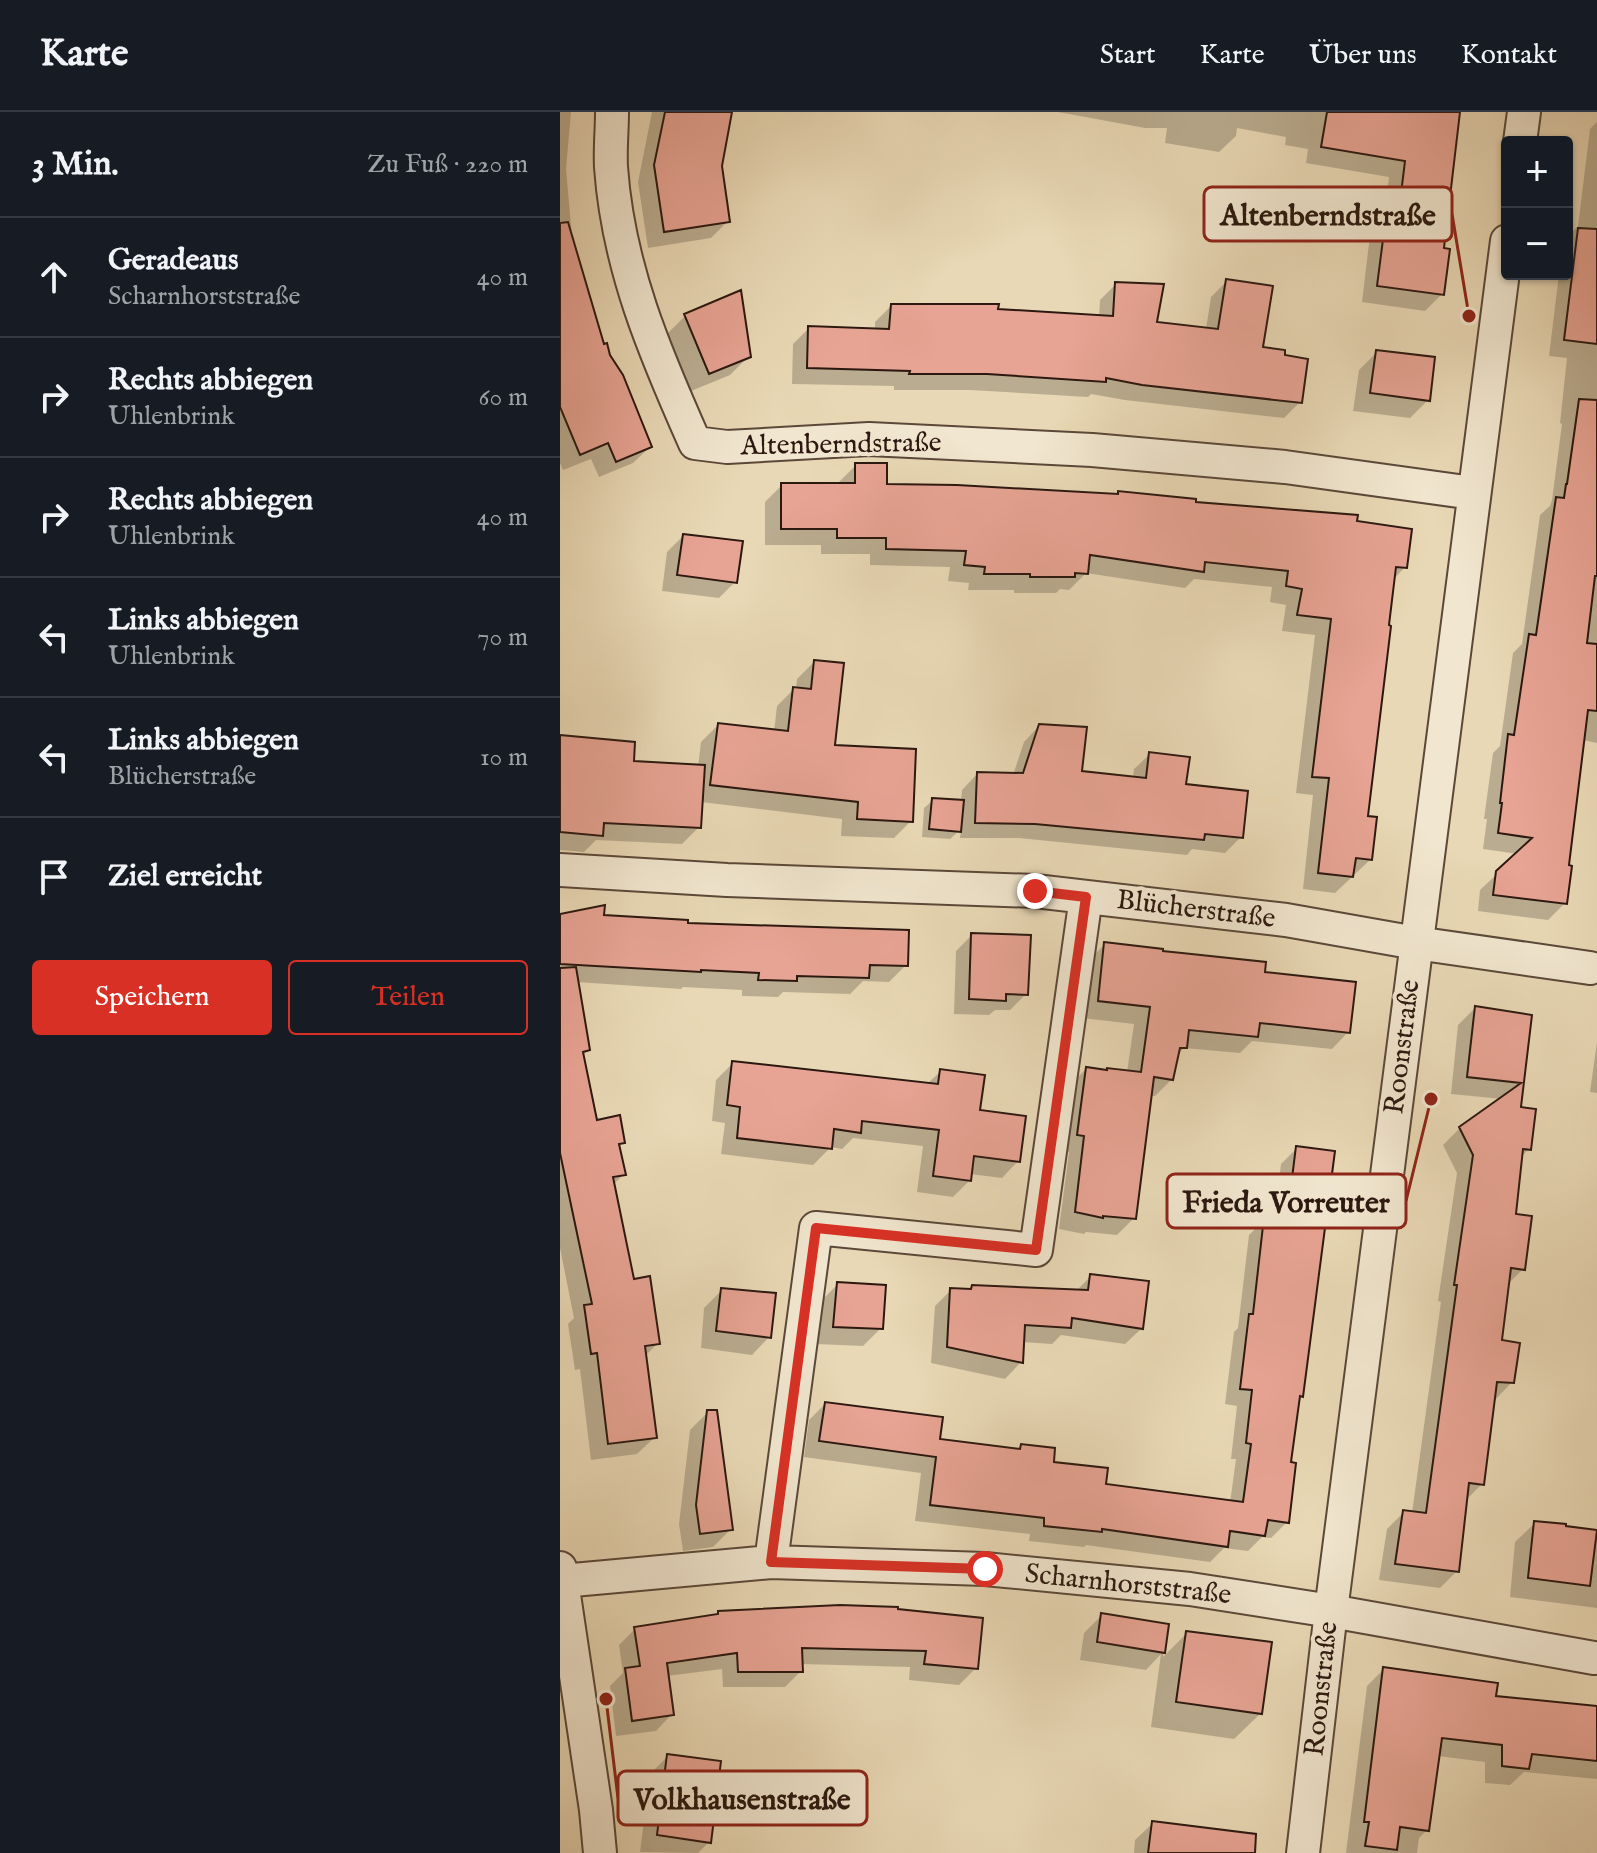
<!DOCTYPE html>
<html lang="de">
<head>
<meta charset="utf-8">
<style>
	body { margin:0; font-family:"IM FELL English",serif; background:#242831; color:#f1f3f6 }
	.controls { position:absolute; right:24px; top:24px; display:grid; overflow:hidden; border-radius:8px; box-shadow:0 2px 6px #0004 }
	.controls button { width:72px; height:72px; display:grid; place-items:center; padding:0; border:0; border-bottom:2px solid #363941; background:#171b24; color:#f1f3f6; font:40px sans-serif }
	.stop { position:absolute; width:24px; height:24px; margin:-18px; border:6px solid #d93025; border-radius:50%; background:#fff }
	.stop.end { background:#d93025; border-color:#fff; box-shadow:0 2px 8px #0008 }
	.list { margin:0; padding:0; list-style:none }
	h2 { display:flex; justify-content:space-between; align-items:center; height:104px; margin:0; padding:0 32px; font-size:34px }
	h2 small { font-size:26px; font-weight:400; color:#9ea1a6 }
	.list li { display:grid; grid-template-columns:52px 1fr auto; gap:24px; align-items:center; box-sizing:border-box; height:120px; padding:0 32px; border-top:2px solid #363941 }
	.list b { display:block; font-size:30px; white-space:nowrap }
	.list p { margin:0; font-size:26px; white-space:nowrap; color:#9ea1a6 }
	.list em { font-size:26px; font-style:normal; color:#9ea1a6 }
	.actions { display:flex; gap:16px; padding:24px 32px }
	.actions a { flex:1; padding:18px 0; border:2px solid #d93025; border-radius:8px; text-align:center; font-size:28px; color:#d93025 }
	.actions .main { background:#d93025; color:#fff }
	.icon { flex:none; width:44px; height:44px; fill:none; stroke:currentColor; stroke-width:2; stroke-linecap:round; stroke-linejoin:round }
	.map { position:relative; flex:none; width:1037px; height:1741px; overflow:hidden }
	header { display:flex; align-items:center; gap:48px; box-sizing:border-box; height:112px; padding:0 40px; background:#171b24; border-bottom:2px solid #363941 }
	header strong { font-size:38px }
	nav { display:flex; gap:44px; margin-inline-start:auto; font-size:28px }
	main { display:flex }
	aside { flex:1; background:#171b24 }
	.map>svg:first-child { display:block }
</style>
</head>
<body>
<header>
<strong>Karte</strong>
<nav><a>Start</a><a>Karte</a><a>Über uns</a><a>Kontakt</a></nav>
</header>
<main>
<aside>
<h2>3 Min.<small>Zu Fuß · 220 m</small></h2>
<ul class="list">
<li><svg class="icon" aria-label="ahead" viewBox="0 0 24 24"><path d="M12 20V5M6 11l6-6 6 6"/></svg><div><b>Geradeaus</b><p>Scharnhorststraße</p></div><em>40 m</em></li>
<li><svg class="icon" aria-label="right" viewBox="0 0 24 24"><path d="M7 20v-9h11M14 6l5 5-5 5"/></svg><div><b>Rechts abbiegen</b><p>Uhlenbrink</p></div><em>60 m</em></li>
<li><svg class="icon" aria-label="right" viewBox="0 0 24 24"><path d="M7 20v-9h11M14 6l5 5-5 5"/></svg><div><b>Rechts abbiegen</b><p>Uhlenbrink</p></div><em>40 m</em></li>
<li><svg class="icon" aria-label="left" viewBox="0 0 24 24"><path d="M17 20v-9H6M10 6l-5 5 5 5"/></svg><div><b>Links abbiegen</b><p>Uhlenbrink</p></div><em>70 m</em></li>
<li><svg class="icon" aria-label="left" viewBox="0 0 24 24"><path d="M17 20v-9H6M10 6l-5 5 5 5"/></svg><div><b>Links abbiegen</b><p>Blücherstraße</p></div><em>10 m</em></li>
<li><svg class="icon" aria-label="arrive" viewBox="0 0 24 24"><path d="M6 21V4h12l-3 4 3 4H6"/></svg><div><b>Ziel erreicht</b></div></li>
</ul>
<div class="actions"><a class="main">Speichern</a><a>Teilen</a></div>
</aside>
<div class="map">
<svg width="1037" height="1741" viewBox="0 0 1037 1741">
	<rect width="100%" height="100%" fill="#e9d8b5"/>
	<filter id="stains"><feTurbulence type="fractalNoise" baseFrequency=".0025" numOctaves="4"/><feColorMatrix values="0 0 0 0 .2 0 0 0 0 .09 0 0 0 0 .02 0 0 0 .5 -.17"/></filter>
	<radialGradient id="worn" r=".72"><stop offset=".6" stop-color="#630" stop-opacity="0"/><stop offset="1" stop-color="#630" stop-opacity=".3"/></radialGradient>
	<path fill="#0003" d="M0 0H11L6 57 12 125 42 234 90 335 73 351 39 365 31 347 3 358 0 351Z
		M92 0H170L160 54 168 109 151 126 88 136 78 70Z
		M498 0H898L881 138 882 182 865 199 802 190 810 123 824 110 829 65 746 51 748 37 725 33 726 25 677 16 676 24 659 40 605 31 607 16H585Z
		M1037 10V631L1023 628 1005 791 988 808 918 799 920 778 958 742 923 737 927 707H924L933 641 940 634 953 541 962 532 980 403 990 394 992 388 1002 312 1000 311 1007 246 989 244 999 162H1007V125L1018 114 1030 17Z
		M667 169 701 237 740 290 724 306 565 288 531 282 528 285 410 278H334V274L232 272 233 232 249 216 315 218V210L331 194 539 205 540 188 556 172 595 212 646 217 651 185Z
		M125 204 188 245 170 263 131 279 107 222Z
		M817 240 868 288 850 306 793 299 799 258Z
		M296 353 325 374 633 392 795 411 845 455 833 468 805 706 811 747 775 781 743 777 753 683 736 681 755 523 722 519 726 493 710 490 712 475 634 467 625 476 526 461 509 478 500 477 496 481H454V478H408L409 471 388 469 390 455 310 453V442H261V433H205V390L222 373H279V370Z
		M123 424 175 470 159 486 102 479 107 440Z
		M254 550 272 635 351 709 334 726 281 724 282 707 141 690 139 715 122 732 36 728 24 740 0 738V625L72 651 138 655 141 630 158 613 214 620 217 594 234 577H236L237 567Z
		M479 614 520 661 573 666 574 657 590 642 681 725 665 741 632 737 627 743 459 726H400L401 717 390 727 362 725 364 696 373 688 401 690 402 678 417 662 453 663 464 630Z
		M0 804 42 805 126 812 346 853 329 870 303 869 290 882 223 880 218 885 182 884V878L123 875 121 877 17 870 28 938 22 944 35 1010 63 1030 58 1036 64 1062 53 1073 72 1169 98 1231 84 1245 95 1325 77 1342 31 1348 20 1257 15 1258 8 1212 14 1206 0 1136Z
		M412 823 466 882 450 898H435L429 903 394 902 396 839Z
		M545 832 601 840 703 862 788 920 772 937 692 929 680 941 624 936 616 944 612 967 595 984H589L574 1106 557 1123 526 1120 524 1122 499 1117 509 1040 501 1039 509 974 526 957 567 960 574 912 522 906 528 849Z
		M915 896 970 904 959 997 969 1037 960 1046 954 1103 963 1157 947 1173 940 1230 952 1270 935 1288 922 1372 905 1389 897 1459 880 1476 819 1468 827 1417 844 1400 852 1401 881 1190 878 1189 897 1061 883 1033 900 1016 942 987 891 982 898 913Z
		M1037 930V981L1030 980Z
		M173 951 366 973 381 959 418 999 458 1049 442 1066 410 1062V1068L393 1085 357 1080 363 1034 293 1026 282 1037 271 1035 253 1053 161 1042 165 1011 152 1009 156 968Z
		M737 1036 741 1284 737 1287 728 1352 727 1410 711 1426 702 1425 688 1439 664 1436 650 1450 526 1433 524 1435 469 1429 470 1422 355 1409 361 1361 244 1345 249 1308 265 1292 378 1329 457 1338 461 1334 492 1352 544 1374 670 1391 676 1347H671L677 1294 665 1292 674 1220 678 1216 689 1123 705 1107 714 1108 721 1052Z
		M531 1164 582 1216 565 1232 501 1223 492 1232 462 1230 461 1250 445 1267 371 1251 375 1194 391 1178 409 1179 413 1175 515 1180Z
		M278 1172 321 1216 303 1234 256 1232 260 1190Z
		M162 1178 209 1225 192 1243 141 1236 144 1196Z
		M148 1300 171 1417 153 1435 123 1439 119 1412 130 1318Z
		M975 1411 1037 1428V1496L950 1485 955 1430Z
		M280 1495 416 1556 399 1573 349 1568 350 1555 241 1552V1559L225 1575H163L162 1557 107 1564 112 1602 96 1619 56 1624 50 1574 63 1561 59 1533 75 1517 154 1505 158 1501Z
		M542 1503 607 1513 603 1545 627 1521 701 1601 674 1627 591 1615 601 1542 586 1558 520 1548 524 1521Z
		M824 1557 934 1585 1037 1594V1667L964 1660 950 1673 925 1671V1650L878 1644 867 1718 859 1726 857 1741H786L807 1574Z
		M108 1644 149 1730 138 1741 80 1740 90 1662Z
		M593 1711 660 1741H574L575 1728Z"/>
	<path fill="#e7a393" stroke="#2c1810" stroke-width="2" d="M105 0H172L162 54 170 110 104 120 94 53Z
		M767 0H900L884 136 890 137 884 183 817 174 826 104 838 106 845 49 761 35Z
		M8 110 44 232 47 231 50 243 63 263 92 335 56 350 48 331 20 343 0 295V111Z
		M1018 116 1037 117V232L1004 228Z
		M666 167 713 174 703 235 725 238V243L748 247 742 291 582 273 546 266V270L427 262H349L350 259 247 256 248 214 329 217 331 192H439L438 197 553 204 555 170 604 172 597 210 658 217Z
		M181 178 191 245 149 262 124 202Z
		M816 238 875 245 870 289 810 281Z
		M1019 287 1037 288V464H1035L1027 531 1037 532V599L1028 598 1009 753 1012 754 1007 792 933 783 936 759 972 726 938 721 942 691H940L948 622 954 623 969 522 976 523 996 385 1004 386 1006 372H1007Z
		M295 351H327V372L397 373 558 382V379L636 387V390L798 403 797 409 852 417 847 456 836 455 829 513 831 514 808 704 817 705 812 748 796 746 793 765 758 761 769 666 752 665 771 507 737 503 742 477 726 474 728 459 645 450 644 460 530 443 528 462 515 461V465H470V462H424L425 455 404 453 406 439 326 437V426H277V417H221V371H295Z
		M123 422 183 429 177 471 117 463Z
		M254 548 284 551 275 633 356 637 353 710 297 707 298 690 150 673 158 611 228 619 233 575 251 577Z
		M479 612 527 615 522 659 586 666 589 640 630 645 626 672 688 679 683 726 645 722 644 728 475 712 415 711 417 660 463 661Z
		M0 623 75 630 74 649 145 653 141 716 44 711 43 724 0 720Z
		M372 686 404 688 401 720 369 717Z
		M45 793 44 803 128 808V811L349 818 348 854 310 853 309 866 237 864V869L198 868 199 861 141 858V860L0 852V802Z
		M411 821 471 823 468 883 446 882V889L409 887Z
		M544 830 603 837V839L622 841 706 850 705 860 796 870 790 921 700 911 698 925 629 918 627 936H620L613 968 594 965 576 1107 543 1104V1106L515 1100 524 1024 517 1023 526 955 547 958V956L581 960 590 895 538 889Z
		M16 855 30 938 23 940 37 1008 60 1003 65 1031 59 1032 66 1063 53 1065 74 1167 90 1164 100 1232 85 1234 97 1326 48 1332 37 1241 31 1242 24 1193 32 1192 0 1041V856Z
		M915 894 972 903 961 995 976 997 971 1038 963 1037 956 1102 972 1104 965 1158 951 1156 942 1228 960 1231 954 1271 937 1270 924 1373 909 1371 899 1460 835 1452 843 1398 866 1401 897 1173H894L913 1043 899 1015 961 971 907 965Z
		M172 949 378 972 380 957 425 963 420 998 466 1004 460 1050 414 1044 411 1069 373 1064 379 1018 302 1009 301 1021 274 1017 272 1037 177 1026 180 995 167 993Z
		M736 1034 775 1039 743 1285 740 1284 731 1350 736 1351 729 1411 708 1408 705 1424 670 1419 668 1435 542 1417V1420L484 1414V1406L370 1393 376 1345 259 1329 265 1290 383 1305 380 1327 460 1337 461 1332 495 1336 494 1350 548 1356 546 1372 683 1390 691 1332 686 1331 692 1278 680 1277 689 1202H693L704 1105 727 1107Z
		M530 1162 589 1169 583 1217 512 1206 511 1216 465 1213 463 1251 387 1235 390 1176 411 1177 412 1173 528 1178Z
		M277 1170 326 1173 323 1217 273 1215Z
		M161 1176 216 1181 211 1226 156 1219Z
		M147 1298H157L173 1418 140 1422 136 1393Z
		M974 1409 1006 1412V1414L1037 1418 1030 1474 968 1466Z
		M280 1493 338 1495V1497L423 1506 418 1557 364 1552 366 1539 242 1536 243 1560H178L177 1541 107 1551 114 1603 72 1609 65 1556 80 1554 74 1515 158 1502V1499Z
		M541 1501 609 1512 605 1541 537 1530Z
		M626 1519 712 1530 702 1602 616 1590Z
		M823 1555 938 1571 936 1584 1037 1594V1649L972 1642 969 1657 942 1654V1633L882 1626 869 1719 840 1715 837 1738 805 1734 809 1710H804Z
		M107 1642 161 1649 151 1731 97 1723Z
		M592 1709 696 1722 695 1741H588Z"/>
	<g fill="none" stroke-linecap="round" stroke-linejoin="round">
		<g stroke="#5b4839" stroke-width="36">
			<path id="street" d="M52 0C52 18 50 37 51 55 58 155 95 241 135 331L167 335 309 327 532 338 725 355 913 381
				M960 30 964 0
				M0 758 167 768 475 779 726 808 856 831 1030 856
				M211 1450 256 1116 476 1138 526 785
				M0 1456 36 1698 40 1741
				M2 1469 211 1450 425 1457 630 1477 771 1499 1034 1546
				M743 1741 771 1499 947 129"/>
		</g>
		<use href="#street" stroke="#f1e6cf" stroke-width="32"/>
	</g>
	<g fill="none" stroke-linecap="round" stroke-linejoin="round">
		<path stroke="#d93025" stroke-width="10" d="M425 1457 211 1450 256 1116 476 1138 526 785 475 779"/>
	</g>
	<g text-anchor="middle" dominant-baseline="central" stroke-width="8" stroke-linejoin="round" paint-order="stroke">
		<g font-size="28" fill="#2c1810" stroke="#f1e6cf">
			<text transform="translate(281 333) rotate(-1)">Altenberndstraße</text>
			<text transform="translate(636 798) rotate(7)">Blücherstraße</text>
			<text transform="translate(843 935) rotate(-83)">Roonstraße</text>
			<text transform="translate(568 1473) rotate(6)">Scharnhorststraße</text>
			<text transform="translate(762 1577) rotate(-84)">Roonstraße</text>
		</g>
	</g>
	<path fill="none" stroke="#8f2418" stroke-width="3" d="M909 204L892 102M871 987L846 1089M46 1587L58 1686"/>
	<g fill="#8f2418" stroke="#f1e6cf" stroke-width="3">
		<circle cx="909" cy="204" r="8"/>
		<circle cx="871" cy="987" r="8"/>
		<circle cx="46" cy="1587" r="8"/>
	</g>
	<g fill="#f1e6cf" stroke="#8f2418" stroke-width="3">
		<rect x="644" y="75" width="248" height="54" rx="8"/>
		<rect x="607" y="1062" width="239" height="54" rx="8"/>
		<rect x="58" y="1659" width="249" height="54" rx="8"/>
	</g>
	<g font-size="30" text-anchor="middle" font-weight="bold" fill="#2c1810">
		<text x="768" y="113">Altenberndstraße</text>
		<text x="726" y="1100">Frieda Vorreuter</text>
		<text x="182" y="1697">Volkhausenstraße</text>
	</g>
	<rect width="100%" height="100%" filter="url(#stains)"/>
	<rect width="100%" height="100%" fill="url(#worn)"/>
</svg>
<div class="controls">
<button>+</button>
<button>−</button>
</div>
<div class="stop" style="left:425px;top:1457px"></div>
<div class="stop end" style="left:475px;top:779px"></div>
</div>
</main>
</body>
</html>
